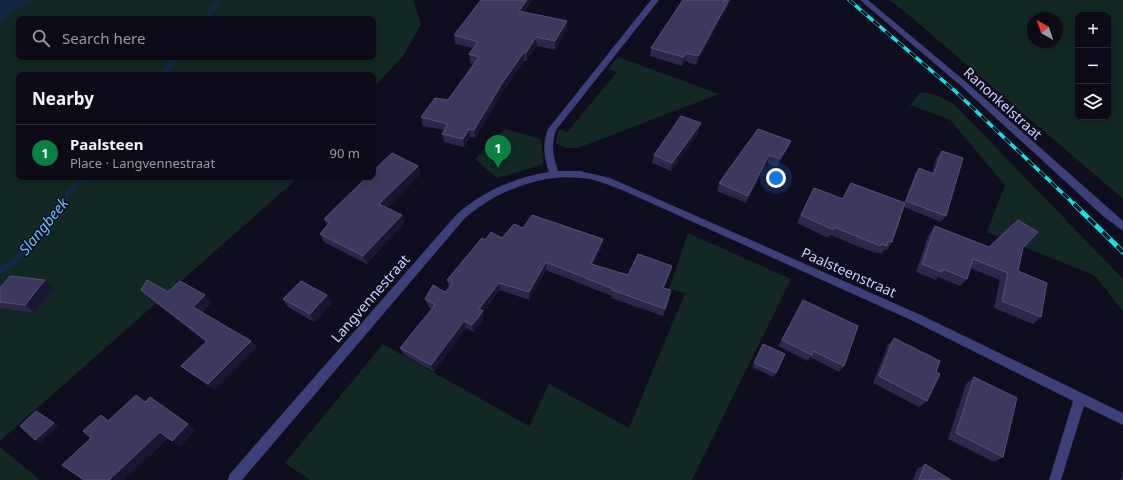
<!DOCTYPE html>
<html lang="en">
<head>
<meta charset="utf-8">
<style>
	body { margin:0; font-family:"Noto Sans",sans-serif; background:#14131f; color:#f1f3f6 }
	.controls { position:absolute; right:12px; top:12px; display:grid; overflow:hidden; border-radius:8px; box-shadow:0 2px 10px #0003 }
	.controls button { width:36px; height:36px; display:grid; place-items:center; padding:0; border:0; border-bottom:1px solid #2b2b35; background:#0b0a16; color:#f1f3f6; font:20px sans-serif }
	.compass { position:absolute; left:1027px; top:12px; width:36px; height:36px; border-radius:50%; background:#0b0a16; box-shadow:0 2px 10px #0003; rotate:320deg }
	.you { position:absolute; left:776px; top:178px; width:14px; height:14px; margin:-10px; border:3px solid #fff; border-radius:50%; background:#1a73e8; box-shadow:0 0 0 6px #1a73e833 }
	.badge { display:grid; place-items:center; width:26px; height:26px; border-radius:50%; background:#0b8043; color:#fff; font-size:13px; font-weight:700 }
	.pin { position:absolute; translate:-50% -33px; filter:drop-shadow(0 1px 2px #0008) }
	.pin::after { content:''; position:absolute; top:21px; width:14px; height:12px; background:inherit; clip-path:polygon(0 0,100% 0,50% 100%) }
	.list { margin:0; padding:0; list-style:none }
	h2 { display:flex; justify-content:space-between; align-items:center; height:52px; margin:0; padding:0 16px; font-size:17px }
	h2 small { font-size:13px; font-weight:400; color:#9a9aa1 }
	.list li { display:grid; grid-template-columns:26px 1fr auto; gap:12px; align-items:center; box-sizing:border-box; height:56px; padding:0 16px; border-top:1px solid #2b2b35 }
	.list b { display:block; font-size:15px; white-space:nowrap }
	.list p { margin:0; font-size:13px; white-space:nowrap; color:#9a9aa1 }
	.list em { font-size:13px; font-style:normal; color:#9a9aa1 }
	.icon { flex:none; width:22px; height:22px; fill:none; stroke:currentColor; stroke-width:2; stroke-linecap:round; stroke-linejoin:round }
	.map { position:relative; flex:none; width:1123px; height:480px; overflow:hidden }
	.search { position:absolute; background:#0b0a16; box-shadow:0 2px 10px #0003; left:16px; top:16px; width:360px; height:44px; display:flex; align-items:center; gap:10px; box-sizing:border-box; padding:0 14px; border-radius:8px; color:#9a9aa1; font-size:15px }
	.panel { position:absolute; background:#0b0a16; box-shadow:0 2px 10px #0003; left:16px; top:72px; width:360px; height:108px; border-radius:8px }
	.map>svg:first-child { display:block }
</style>
</head>
<body>
<div class="map">
<svg width="1123" height="480" viewBox="0 0 1123 480">
	<rect width="100%" height="100%" fill="#0f0e1e"/>
	<path fill="#112825" fill-rule="evenodd" d="M0 0H413L421 24 404 55 373 88V75H19V177H299L0 441ZM19 19H373V57H19Z
		M889 0H1123V199L904 11ZM1078 15H1108V117H1078ZM1033 18H1057V42H1033Z
		M618 57 719 94 578 148H565L556 143 559 129 567 132 617 72 608 69Z
		M921 92 936 95 954 104 1123 279V311L1094 275 987 232 1005 185 950 120 910 105Z
		M505 129 541 139 543 161 542 165 497 178 475 159Z
		M688 233 791 279 692 480H310L285 463 383 344 529 426 549 384 629 428 685 293 669 289Z
		M0 447 40 480H0Z"/>
	<path fill="#112943" d="M0 0H30L0 23Z"/>
	<g fill="none" stroke-linecap="round" stroke-linejoin="round">
		<path fill="#112943" fill-rule="evenodd" d="M217 0H222L208 19H202Z
			M173 57H179L165 75H159Z
			M80 177H87L48 222 27 254 3 274 0 275V268L21 250 44 218Z"/>
		<path fill="#3c3f7a" fill-rule="evenodd" d="M651 0H659L556 130C551 145 553 157 558 171H580L610 178 921 315 1123 413V425L1084 406 1061 480H1049L1073 401 913 321 622 190C608 185 596 179 581 178 541 173 495 192 465 218L242 480H228L229 475 456 215C481 192 516 177 549 172 544 157 542 145 548 129Z
			M860 0H868L966 82 1123 221V231L1103 216 961 86Z"/>
		<g stroke="#10e3e5" stroke-width="3.5">
			<path id="rail-far1" d="M849 0 955 91 1075 205"/>
		</g>
		<g stroke="#10e3e5" stroke-width="5">
			<path id="rail" d="M1074 204 1123 252"/>
		</g>
		<use href="#rail-far1" stroke="#0f0e1e" stroke-width="2.5" stroke-dasharray="8" stroke-linecap="butt"/>
		<use href="#rail" stroke="#0f0e1e" stroke-width="3.5" stroke-dasharray="10" stroke-linecap="butt"/>
	</g>
	<path fill="#2b284b" d="M533 0 524 12 567 21V29L555 50 537 46 526 61H524L502 93 475 138 470 137 464 147 444 142 442 134 444 130 423 126 421 117 448 100 474 64 470 63 469 54 473 48 455 44 454 35Z
		M731 0 696 65 685 61 682 66 650 56 651 48Z
		M699 132 671 171 652 163 654 155Z
		M791 141 788 148 777 167 767 163 746 203 717 191 719 183Z
		M942 151 946 216 941 222 904 207 892 242 887 250 885 249 881 254 876 252 875 253 830 235 828 238 797 223 814 188 842 199 851 183 904 203 915 174 919 168 932 173 937 157Z
		M418 166 420 174 387 208 402 215 404 223 367 264 324 242 320 234 327 225 324 219Z
		M935 226 989 247 1023 248 1018 271 1041 317 1033 324 994 308 1000 280 970 268 967 279 960 286 938 277 936 280 916 272 929 234Z
		M523 228 602 247 593 265 628 275 670 274 664 288 670 298 663 316 611 298 612 296 546 270 529 300 500 290 483 312 484 318 474 332 466 328 434 372 403 354 400 348 432 309 428 306 425 299 445 292 449 287 447 280 485 240 502 238Z
		M45 280 54 288 35 313 0 308V288Z
		M141 290 212 302 202 312 251 341 257 347 215 390 188 372 181 366 206 342 148 297Z
		M327 295 332 303 314 322 288 307 283 299Z
		M803 300 844 366 839 372 810 357 808 361 778 346Z
		M894 338 927 401 919 407 873 383 888 345Z
		M761 348 776 373 773 377 752 367Z
		M974 377 1003 457 994 462 948 439 966 384Z
		M925 464 951 480H913L917 469Z
		M1123 472V480H1121Z"/>
	<path fill="#191631" d="M527 0H533L519 19V11Z
		M729 0H731L696 65 698 56Z
		M567 21V29L555 50V41Z
		M536 37 537 46 526 61V53Z
		M524 52V61L502 93 475 138 474 130 501 85Z
		M686 53 685 61 682 66 684 57Z
		M701 123 699 132 671 171 672 163Z
		M469 129 470 137 464 147 463 139Z
		M791 141 788 148 777 167 780 159Z
		M769 155 767 163 746 203 748 196Z
		M418 166 420 174 382 213 379 204Z
		M402 215 404 223 367 264 363 256Z
		M603 239 602 247 590 272 591 264Z
		M546 262V270L529 300V292Z
		M672 266 670 274 662 295 663 288Z
		M45 280 54 288 35 313 25 305Z
		M499 283 500 290 483 312 484 318 474 332 472 325 479 309Z
		M671 290 670 298 663 316 665 309Z
		M205 295 212 302 200 314 193 307Z
		M327 295 332 303 314 322 310 314Z
		M464 321 466 328 434 372 431 365Z
		M251 341 257 347 215 390 208 384Z
		M36 411 59 426 40 443 35 440Z
		M188 424 196 430 180 447 172 441Z
		M160 432 169 438 124 480H109Z"/>
	<path fill="#3d395e" stroke="#545177" d="M481 0H527L519 11 567 21 555 41 536 37 526 53 524 52 501 85 474 130 469 129 463 139 442 134 448 124 421 117 435 98 448 100 479 57 469 54 478 42 454 35Z
		M683 0H729L698 56 686 53 684 57 651 48Z
		M681 116 701 123 672 163 654 155Z
		M758 129 791 141 780 159 769 155 748 196 719 183Z
		M942 151 963 158 946 216 906 201 919 168 934 174Z
		M392 153 418 166 379 204 402 215 363 256 320 234 330 222 324 219 367 177H373V171Z
		M851 183 905 203 892 242 888 241 887 246 881 244 880 246 834 227 833 230 801 215 814 188 843 199Z
		M532 215 603 239 591 264 628 275 638 254 672 266 663 288 671 290 665 309 612 290 613 289 546 262 529 292 499 283 479 309 483 311 472 325 464 321 431 365 400 348 435 305 425 299 433 285 445 292 453 283 447 280 482 238 485 240 491 232 502 238 514 224 523 228Z
		M1018 220 1038 232 1023 248 1018 271 1047 283 1041 317 1002 301 1008 273 973 259 967 279 943 269 942 272 922 264 935 226 989 247Z
		M10 276 45 280 25 305 0 302V288Z
		M147 280 168 292 180 281 205 295 193 307 251 341 208 384 181 366 207 341 141 290Z
		M301 281 327 295 310 314 283 299Z
		M803 300 858 326 844 366 813 351 812 355 782 340Z
		M894 338 940 361 936 372 940 374 927 401 879 376Z
		M763 344 785 354 776 373 754 363Z
		M974 377 1017 398 1003 457 956 433Z
		M136 395 145 402 150 397 188 424 172 441 160 432 109 480H84L62 465 91 438 83 431 101 415 108 421Z
		M36 411 54 423 35 440 20 426Z
		M925 464 951 480H919Z"/>
	<g text-anchor="middle" dominant-baseline="central" stroke-width="3" stroke-linejoin="round" paint-order="stroke">
		<g font-size="14" fill="#cfcefb" stroke="#0f0e1e">
			<text transform="translate(1003 103) rotate(42)">Ranonkelstraat</text>
			<text transform="translate(849 272) rotate(24)">Paalsteenstraat</text>
			<text transform="translate(370 298) rotate(-49)">Langvennestraat</text>
		</g>
		<g font-size="15" font-style="italic" fill="#64bef4" stroke="#0f0e1e">
			<text transform="translate(43 226) rotate(-51)">Slangbeek</text>
		</g>
	</g>
</svg>
<div class="controls">
<button>+</button>
<button>−</button>
<button><svg class="icon" aria-label="layers" viewBox="0 0 24 24"><path d="M12 4l9 5-9 5-9-5zM3 14l9 5 9-5"/></svg></button>
</div>
<svg class="compass" viewBox="-18 -18 36 36"><path d="M0-13l5 13h-10z" fill="#e53935"/><path d="M0 13l5-13h-10z" fill="#9a9aa1"/></svg>
<div class="you"></div>
<div class="pin badge" style="left:498px;top:168px">1</div>
<div class="search"><svg class="icon" aria-label="search" viewBox="0 0 24 24"><circle cx="10" cy="10" r="6"/><path d="M15 15l6 6"/></svg>Search here</div>
<section class="panel">
<h2>Nearby<small></small></h2>
<ul class="list">
<li><span class="badge">1</span><div><b>Paalsteen</b><p>Place · Langvennestraat</p></div><em>90 m</em></li>
</ul>
</section>
</div>
</body>
</html>
